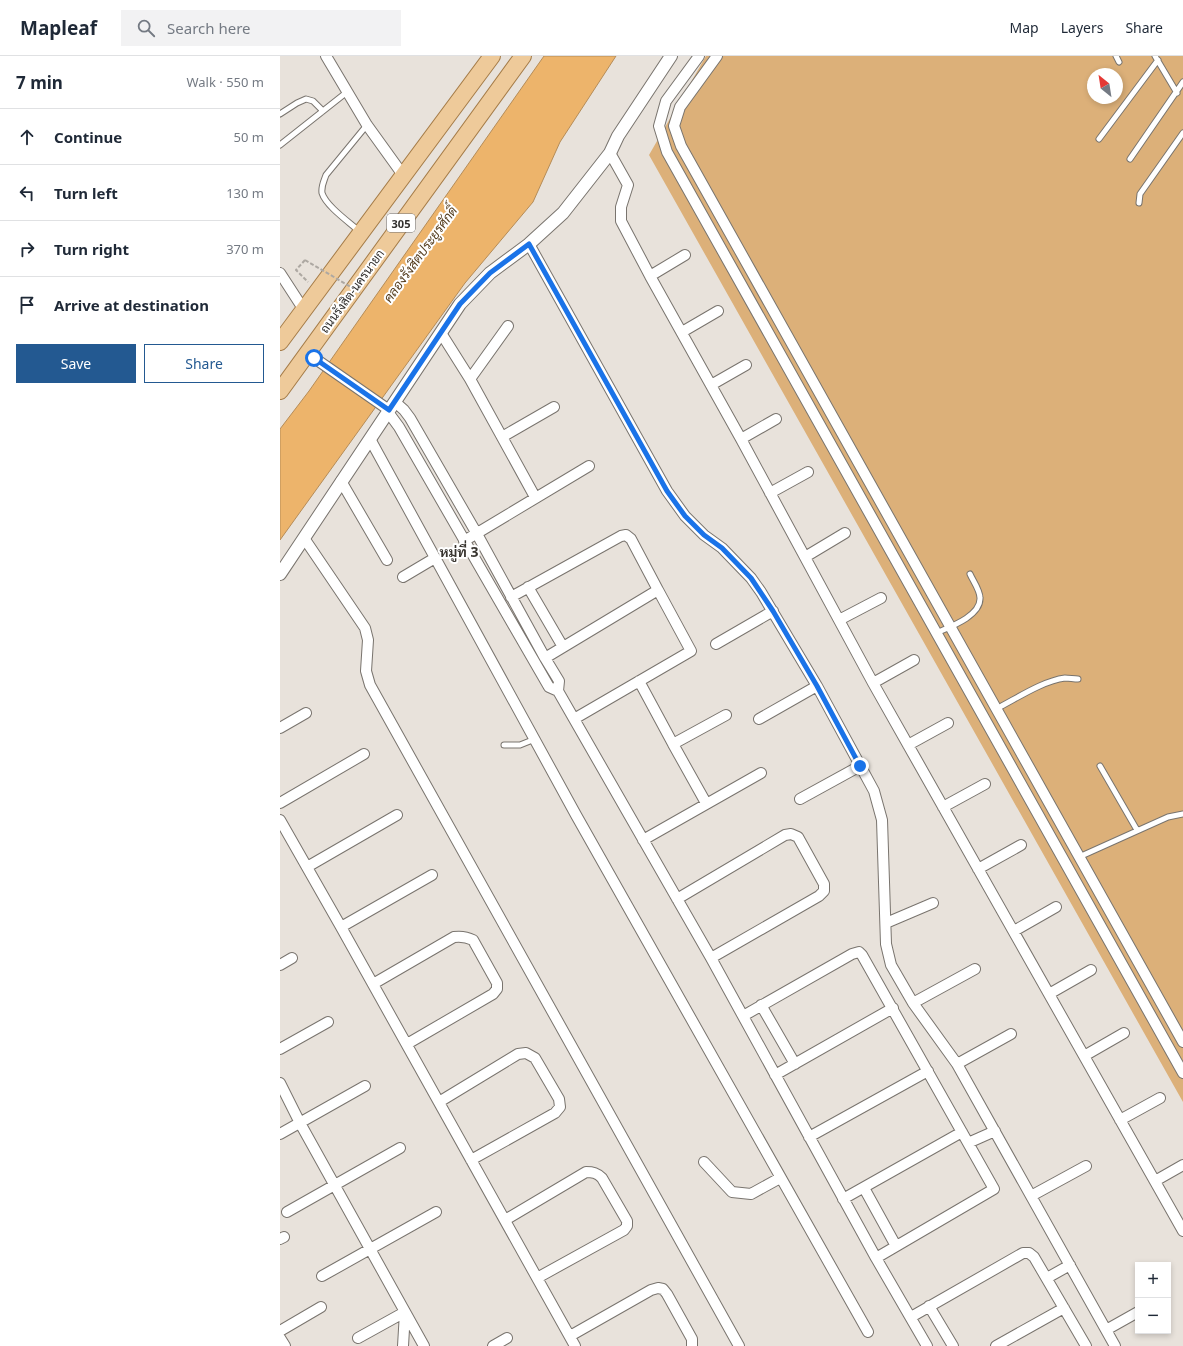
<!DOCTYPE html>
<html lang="en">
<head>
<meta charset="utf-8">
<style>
	body { margin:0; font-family:"Noto Sans",Sarabun,sans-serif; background:#f2f2f3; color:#1f2937 }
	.controls { position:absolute; right:12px; bottom:12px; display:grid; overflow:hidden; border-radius:0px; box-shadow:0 2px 6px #0003 }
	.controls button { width:36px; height:36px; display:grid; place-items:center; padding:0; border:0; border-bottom:1px solid #e0e1e3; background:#fff; color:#1f2937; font:20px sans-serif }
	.compass { position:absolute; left:807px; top:12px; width:36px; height:36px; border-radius:50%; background:#fff; box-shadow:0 2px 6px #0003; rotate:330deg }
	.stop { position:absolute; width:12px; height:12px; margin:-9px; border:3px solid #1a73e8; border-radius:50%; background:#fff }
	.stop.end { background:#1a73e8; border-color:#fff; box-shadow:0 1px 4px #0008 }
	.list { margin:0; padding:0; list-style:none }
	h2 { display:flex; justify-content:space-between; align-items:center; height:52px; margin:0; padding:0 16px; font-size:17px }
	h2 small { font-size:13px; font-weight:400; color:#747a83 }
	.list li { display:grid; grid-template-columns:26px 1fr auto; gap:12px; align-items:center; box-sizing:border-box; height:56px; padding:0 16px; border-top:1px solid #e0e1e3 }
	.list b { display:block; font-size:15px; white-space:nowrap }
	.list em { font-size:13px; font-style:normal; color:#747a83 }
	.actions { display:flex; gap:8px; padding:12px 16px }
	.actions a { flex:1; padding:9px 0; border:1px solid #235991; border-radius:0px; text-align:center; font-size:14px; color:#235991 }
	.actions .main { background:#235991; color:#fff }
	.icon { flex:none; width:22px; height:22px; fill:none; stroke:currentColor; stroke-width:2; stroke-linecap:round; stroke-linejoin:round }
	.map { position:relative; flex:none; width:903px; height:1290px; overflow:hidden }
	header { display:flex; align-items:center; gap:24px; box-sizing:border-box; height:56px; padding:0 20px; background:#fff; border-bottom:1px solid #e0e1e3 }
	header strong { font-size:19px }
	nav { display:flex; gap:22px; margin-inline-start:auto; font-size:14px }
	.search { width:280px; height:36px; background:#f2f2f3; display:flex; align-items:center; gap:10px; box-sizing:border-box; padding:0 14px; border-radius:0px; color:#747a83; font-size:15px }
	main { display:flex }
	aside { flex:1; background:#fff }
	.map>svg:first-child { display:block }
</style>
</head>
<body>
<header>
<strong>Mapleaf</strong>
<div class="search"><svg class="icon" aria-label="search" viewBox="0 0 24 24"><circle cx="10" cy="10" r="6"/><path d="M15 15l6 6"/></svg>Search here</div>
<nav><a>Map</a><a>Layers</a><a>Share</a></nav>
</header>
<main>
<aside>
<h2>7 min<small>Walk · 550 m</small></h2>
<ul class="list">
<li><svg class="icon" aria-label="ahead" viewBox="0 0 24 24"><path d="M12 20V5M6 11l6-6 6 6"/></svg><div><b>Continue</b></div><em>50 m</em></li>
<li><svg class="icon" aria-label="left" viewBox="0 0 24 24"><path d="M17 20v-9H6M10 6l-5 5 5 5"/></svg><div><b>Turn left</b></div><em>130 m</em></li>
<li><svg class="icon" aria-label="right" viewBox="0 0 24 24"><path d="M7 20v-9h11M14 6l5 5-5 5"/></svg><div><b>Turn right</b></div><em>370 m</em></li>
<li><svg class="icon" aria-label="arrive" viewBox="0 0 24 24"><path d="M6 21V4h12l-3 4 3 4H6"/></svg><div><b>Arrive at destination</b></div></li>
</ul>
<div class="actions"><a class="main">Save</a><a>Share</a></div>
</aside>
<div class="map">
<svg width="903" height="1290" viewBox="0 0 903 1290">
	<rect width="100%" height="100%" fill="#e8e2db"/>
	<path fill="#dcb079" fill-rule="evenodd" d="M426 0H903V1046L369 99ZM813 18H837V42H813Z"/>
	<path fill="#edb46b" stroke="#b58c58" d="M264 0H336L280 86 253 146 185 227 0 484V373L29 335Z"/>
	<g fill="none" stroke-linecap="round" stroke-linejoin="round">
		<g stroke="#79746e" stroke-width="7">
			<path id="service" d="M836 0 839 6
				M875 0 897 37
				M0 58 17 47 26 43 33 45 43 55
				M819 83 878 4
				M0 89 67 36
				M850 103 903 26
				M859 147 860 138 903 77
				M79 175C69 166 46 150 42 137 41 130 44 125 46 119L87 69
				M656 577C670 571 701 560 700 542 700 534 693 525 690 518
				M716 653C736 643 762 625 785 622 789 622 794 623 798 623
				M224 689H240L255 683
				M820 710 857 774
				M799 801 888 761 903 758"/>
		</g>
		<g stroke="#79746e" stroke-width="12">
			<path id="minor" d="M46 0 87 69 123 119
				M419 0 386 45 379 70 387 96 903 1017
				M437 0 400 51 394 70 401 90 903 986
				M330 97 348 129 341 151V165L370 220 461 383 593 627 903 1175
				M249 188 387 435 405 460 424 479 442 492 471 522 481 536 537 630 594 735 602 764 606 888 611 909 633 947 677 1008 835 1290
				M0 217 24 254
				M370 220 405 199
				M228 270 190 323 255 441
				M402 276 438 255
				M161 277 190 323
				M27 297 109 354
				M431 329 466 309
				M115 346 124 354 130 362 197 478 265 602 279 625 278 635 431 902 596 1202 647 1290
				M108 356 119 371 269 631 278 635
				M222 381 274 351
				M90 383 296 759 588 1276
				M461 383 496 363
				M61 425 107 504
				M490 437 528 416
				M24 482 85 572 88 584 86 615 90 629 459 1290
				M184 485 309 410
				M525 501 565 477
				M123 521 155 502
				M248 531 283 591
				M231 541 341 480 346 479 351 483 378 534 265 602
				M559 564 601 542
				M436 588 493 555
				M359 625 393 688 446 659
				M593 627 634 604
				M294 663 411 595 378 534
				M479 663 537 630
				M0 672 26 657
				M393 688 426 747
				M628 689 668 667
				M520 743 580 710
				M0 747 84 698
				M663 751 705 728
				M0 764 61 871 295 1290
				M363 784 481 717
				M27 811 117 759
				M698 813 741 789
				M397 843 505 779 511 778 518 781 544 828V835L539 840 431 902
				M606 867 653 847
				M61 871 152 819
				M734 875 776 851
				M0 909 12 902
				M93 928 174 881C181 880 187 881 193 884L217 927V933L213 938 127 988
				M769 938 811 914
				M633 947 695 913
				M481 949 515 1008
				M463 960 572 898 579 896 582 899 714 1133 596 1202
				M0 993 48 966
				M804 1000 844 977
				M677 1008 731 978
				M495 1019 613 952
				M0 1027 20 1067 144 1290
				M159 1046 238 998 246 997 255 1002 279 1043 280 1051 275 1057 191 1104
				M840 1064 880 1042
				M0 1078 85 1030
				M529 1081 648 1015
				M688 1087 715 1075
				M424 1106 452 1136 471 1138 500 1122
				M875 1125 903 1109
				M584 1132 616 1190
				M751 1140 806 1110
				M563 1143 682 1076
				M7 1156 120 1092
				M225 1164 306 1116C313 1116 317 1117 322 1122L347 1165V1170L344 1174 257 1222
				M0 1183 4 1181
				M42 1220 156 1156
				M767 1222 790 1209
				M649 1250 673 1290
				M631 1261 743 1197H749L754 1201 806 1290
				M826 1274 858 1256
				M0 1275 41 1251
				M290 1280 371 1234 378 1232 383 1233 387 1238 412 1283V1290
				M0 1282 5 1290
				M78 1282 125 1256 123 1290
				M213 1290 227 1282
				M716 1290 784 1252"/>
		</g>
		<g stroke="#79746e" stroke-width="14">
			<path id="tertiary" d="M0 518 180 248 210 217 249 188 283 157 330 97 338 80 391 0"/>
		</g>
		<g stroke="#a57c48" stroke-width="18">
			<path id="primary" d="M0 286 212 0
				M0 335 243 0"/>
		</g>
		<path stroke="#ada8a2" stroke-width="2" stroke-dasharray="4 2" stroke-linecap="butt" d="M25 204 16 214 28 226"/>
		<use href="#service" stroke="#fff" stroke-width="5"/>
		<use href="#minor" stroke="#fff" stroke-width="10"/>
		<use href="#tertiary" stroke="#fff" stroke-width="12"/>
		<use href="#primary" stroke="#eeca9a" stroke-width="16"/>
		<path stroke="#ada8a2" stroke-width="2" stroke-dasharray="4 2" stroke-linecap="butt" d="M25 204 81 237"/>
	</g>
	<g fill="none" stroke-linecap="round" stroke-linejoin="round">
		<path stroke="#1a73e8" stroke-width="5" d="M34 302 109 354 180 248 210 217 249 188 387 435 405 460 424 479 442 492 471 522 493 555 537 630 580 710"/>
	</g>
	<g text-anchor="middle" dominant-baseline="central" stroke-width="4" stroke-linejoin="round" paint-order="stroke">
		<rect fill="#fff" stroke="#6f6d6c" stroke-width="1" x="107" y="158" width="28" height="18" rx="3"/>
		<g font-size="11" font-weight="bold" fill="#312f2d">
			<text x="121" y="167">305</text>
		</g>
		<g font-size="12" fill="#312f2d" stroke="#fff">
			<text transform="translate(72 235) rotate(-54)">ถนนรังสิต-นครนายก</text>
		</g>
		<g font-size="13" font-style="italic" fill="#543c1d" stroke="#fff">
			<text transform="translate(140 198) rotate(-54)">คลองรังสิตประยูรศักดิ์</text>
		</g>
		<g font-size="14" font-weight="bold" fill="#38342f" stroke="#fff">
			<text x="179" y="495">หมู่ที่ 3</text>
		</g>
	</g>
</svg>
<div class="controls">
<button>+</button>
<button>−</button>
</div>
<svg class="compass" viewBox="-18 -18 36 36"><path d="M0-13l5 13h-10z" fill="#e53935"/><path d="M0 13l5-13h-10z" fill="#747a83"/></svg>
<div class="stop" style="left:34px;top:302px"></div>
<div class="stop end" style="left:580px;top:710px"></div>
</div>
</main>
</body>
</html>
